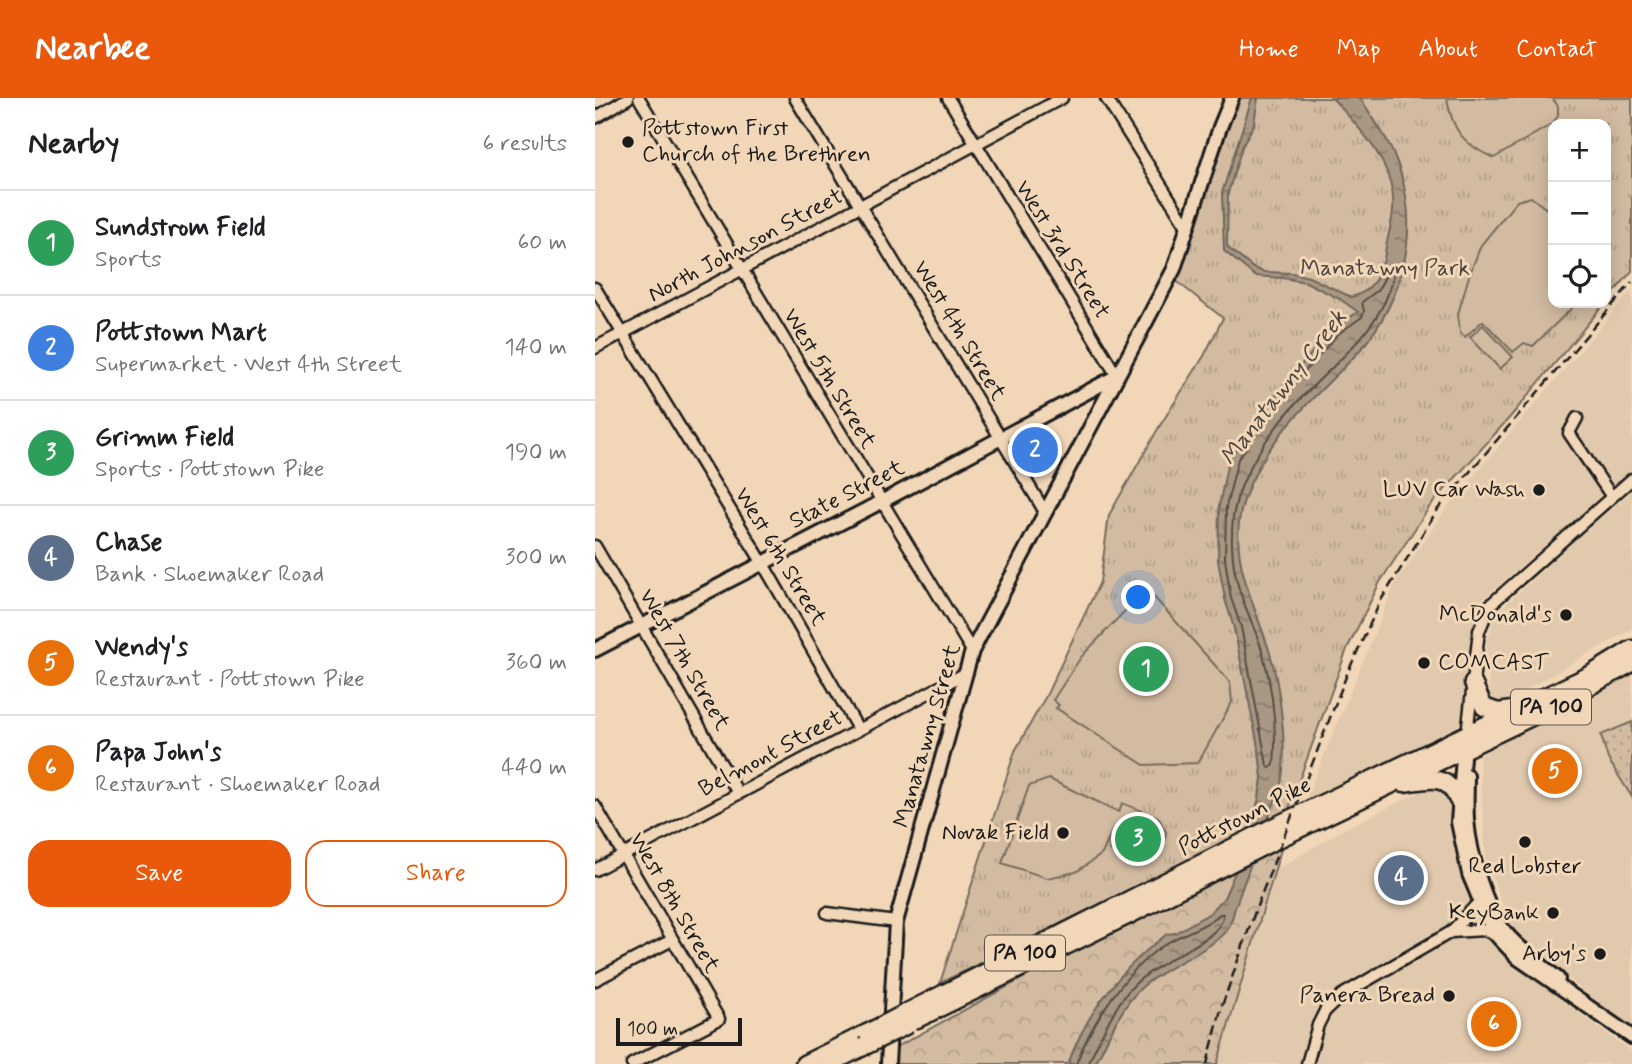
<!DOCTYPE html>
<html lang="en">
<head>
<meta charset="utf-8">
<style>
	body { margin:0; font-family:Mynerve,sans-serif; background:#f6f6f6; color:#202124 }
	.controls { position:absolute; right:21px; top:21px; display:grid; overflow:hidden; border-radius:14px; box-shadow:0 4px 18px #0003 }
	.controls button { width:63px; height:63px; display:grid; place-items:center; padding:0; border:0; border-bottom:2px solid #e0e0e0; background:#fff; color:#202124; font:35px sans-serif }
	.scale { position:absolute; left:21px; bottom:18px; width:126px; box-sizing:border-box; padding-left:7px; border:4px solid #1c1c1c; border-top:0; font-size:19px; line-height:24px; white-space:nowrap; color:#1c1c1c; -webkit-text-stroke:5px #f1d7b8; paint-order:stroke }
	.you { position:absolute; left:544px; top:500px; width:24px; height:24px; margin:-18px; border:5px solid #fff; border-radius:50%; background:#1a73e8; box-shadow:0 0 0 10px #1a73e833 }
	.badge { display:grid; place-items:center; width:46px; height:46px; border-radius:50%; background:#ea580c; color:#fff; font-size:23px; font-weight:700 }
	.pin { position:absolute; translate:-50% -50%; border:4px solid #fff; box-shadow:0 2px 7px #0006 }
	.list { margin:0; padding:0; list-style:none }
	h2 { display:flex; justify-content:space-between; align-items:center; height:91px; margin:0; padding:0 28px; font-size:30px }
	h2 small { font-size:23px; font-weight:400; color:#757577 }
	.list li { display:grid; grid-template-columns:46px 1fr auto; gap:21px; align-items:center; box-sizing:border-box; height:105px; padding:0 28px; border-top:2px solid #e0e0e0 }
	.list b { display:block; font-size:26px; white-space:nowrap }
	.list p { margin:0; font-size:23px; white-space:nowrap; color:#757577 }
	.list em { font-size:23px; font-style:normal; color:#757577 }
	.actions { display:flex; gap:14px; padding:21px 28px }
	.actions a { flex:1; padding:16px 0; border:2px solid #ea580c; border-radius:21px; text-align:center; font-size:24px; color:#ea580c }
	.actions .main { background:#ea580c; color:#fff }
	.icon { flex:none; width:38px; height:38px; fill:none; stroke:currentColor; stroke-width:2; stroke-linecap:round; stroke-linejoin:round }
	.map { position:relative; flex:none; width:1037px; height:966px; overflow:hidden }
	header { display:flex; align-items:center; gap:42px; box-sizing:border-box; height:98px; padding:0 35px; background:#ea580c; color:#fff }
	header strong { font-size:33px }
	nav { display:flex; gap:38px; margin-inline-start:auto; font-size:24px }
	main { display:flex }
	aside { flex:1; background:#fff }
	.map>svg:first-child { display:block }
</style>
</head>
<body>
<header>
<strong>Nearbee</strong>
<nav><a>Home</a><a>Map</a><a>About</a><a>Contact</a></nav>
</header>
<main>
<aside>
<h2>Nearby<small>6 results</small></h2>
<ul class="list">
<li><span class="badge" style="background:#2e9e5b">1</span><div><b>Sundstrom Field</b><p>Sports</p></div><em>60 m</em></li>
<li><span class="badge" style="background:#3f7fe0">2</span><div><b>Pottstown Mart</b><p>Supermarket · West 4th Street</p></div><em>140 m</em></li>
<li><span class="badge" style="background:#2e9e5b">3</span><div><b>Grimm Field</b><p>Sports · Pottstown Pike</p></div><em>190 m</em></li>
<li><span class="badge" style="background:#5c6f8a">4</span><div><b>Chase</b><p>Bank · Shoemaker Road</p></div><em>300 m</em></li>
<li><span class="badge" style="background:#e8710a">5</span><div><b>Wendy's</b><p>Restaurant · Pottstown Pike</p></div><em>360 m</em></li>
<li><span class="badge" style="background:#e8710a">6</span><div><b>Papa John's</b><p>Restaurant · Shoemaker Road</p></div><em>440 m</em></li>
</ul>
<div class="actions"><a class="main">Save</a><a>Share</a></div>
</aside>
<div class="map">
<svg width="1037" height="966" viewBox="0 0 1037 966">
	<defs>
		<pattern id="grass-dots" width="8" height="8" patternUnits="userSpaceOnUse" patternTransform="scale(1.75)"><rect width="8" height="8" fill="#d2bba1"/><path d="M2 2h.1M6 6h.1" fill="none" stroke="#b4a08a" stroke-width="1.8" stroke-linecap="round"/></pattern>
		<pattern id="forest-crowns" width="20" height="18" patternUnits="userSpaceOnUse" patternTransform="scale(1.75)"><rect width="20" height="18" fill="#d2bba1"/><path d="M2 6a3 3 0 1 1 6 0M12 15a3 3 0 1 1 6 0" fill="none" stroke="#b4a08a"/></pattern>
		<pattern id="park-tufts" width="24" height="20" patternUnits="userSpaceOnUse" patternTransform="scale(1.75)"><rect width="24" height="20" fill="#d2bba1"/><path d="M3 7l-1-3M5 7V3M7 7l1-3M15 17l-1-3M17 17v-4M19 17l1-3" fill="none" stroke="#b4a08a"/></pattern>
		<pattern id="water-ripples" width="26" height="14" patternUnits="userSpaceOnUse" patternTransform="scale(1.75)"><rect width="26" height="14" fill="#a89783"/><path d="M2 4q2-2 4 0t4 0M15 11q2-2 4 0t4 0" fill="none" stroke="#887a6a"/></pattern>
	</defs>
	<rect width="100%" height="100%" fill="#f1d7b8"/>
	<filter id="ink" filterUnits="userSpaceOnUse"><feTurbulence type="fractalNoise" baseFrequency=".0143" numOctaves="2"/><feDisplacementMap in="SourceGraphic" scale="14" xChannelSelector="R" yChannelSelector="G"/><feConvolveMatrix kernelMatrix="1 2 1 2 8 2 1 2 1" color-interpolation-filters="sRGB"/></filter>
	<g filter="url(#ink)">
		<path fill="#e1c9ad" d="M1037 192V372L883 505 865 626 708 708 800 486 853 408Z
			M1037 393V531L908 605 895 599 891 545 901 516 958 462Z
			M1037 569V931L919 838 891 762 884 658Z
			M846 688 856 701 859 753 870 793 886 828 909 856 926 872 1037 954V966H622L679 773 749 731 835 689Z"/>
		<path fill="url(#grass-dots)" stroke="#776c5e" stroke-width="2" d="M1037 624V699L1013 661 1006 637Z"/>
		<path fill="url(#forest-crowns)" stroke="#776c5e" stroke-width="2" d="M690 738 622 966H295L292 954Z"/>
		<path fill="url(#park-tufts)" stroke="#776c5e" stroke-width="2" d="M643 0H1037V173L1011 204V26H958V205H1010L916 318 835 408 785 484 752 551 693 713 345 885 420 653 451 598 505 484 514 417 564 329 609 258 628 220 580 182 633 23Z"/>
		<path fill="#d2bba1" stroke="#776c5e" stroke-width="2" d="M852 0H957L963 8V18L957 26 899 60C869 47 857 33 852 0Z
			M936 99 958 116V205H982L938 248 929 245 918 254 888 223 870 239 865 234 863 216 874 178 886 147 922 103Z
			M888 227 918 259 905 271 875 239Z
			M558 498 635 584 637 604 603 665 549 667 461 610 464 607 458 602 486 559 543 499Z
			M454 681 524 714 527 705 563 719 571 734 568 749 555 765C538 765 523 766 514 750L518 731 507 756 481 774 452 780 407 765 434 688Z"/>
		<path fill="url(#water-ripples)" stroke="#70665a" stroke-width="2" d="M657 0H663L659 26 647 49 633 95 632 149 658 170 669 174 697 175 714 179 756 199C776 195 788 174 790 155 792 140 797 127 798 112 802 68 765 30 737 0H765C780 23 797 46 805 73 826 140 805 212 756 262 715 304 668 343 649 402 631 455 659 504 674 552 685 587 694 655 685 690 681 702 675 714 671 726 660 754 650 782 640 810 638 818 635 830 630 835 607 857 570 868 546 890 525 910 513 941 500 966H473C492 913 528 869 572 836L580 835 615 815 629 800 645 763 664 700 667 680 664 653 639 530 630 501 623 462 624 408 631 373 636 358 686 290 738 230 763 214 745 201 711 184 687 180 660 178 629 153 627 95Z"/>
		<g fill="none" stroke-linecap="round" stroke-linejoin="round">
			<path stroke="#544d45" stroke-width="2" d="M796 174 799 177C788 228 746 260 711 295 682 324 654 362 642 401 634 428 636 465 644 491 651 513 662 534 668 556 678 593 682 630 679 667L675 670 672 667 646 529 636 500 630 461 631 409 643 361 691 294 743 236 767 219 769 213 767 204 783 192 792 175Z
				M481 966C497 923 533 869 572 845 589 834 610 830 625 816H628C630 836 588 853 572 863 562 870 549 877 541 885 520 905 508 935 495 961L494 966"/>
			<g stroke="#1c1c1c" stroke-width="15">
				<path id="minor" d="M44 0 377 553
					M200 0 450 414
					M353 0 522 278
					M511 0 593 130
					M0 20 33 0
					M0 190 167 464 263 631
					M0 250 467 0
					M982 320 974 335 1017 399
					M0 448 143 695
					M872 636 884 533 895 507 1037 381
					M0 708 124 921 37 966
					M0 772 371 575
					M232 815 301 824
					M856 834 890 832 903 839
					M0 882 77 842
					M712 966 723 927 730 913 747 897 856 834 884 804 892 802"/>
			</g>
			<g stroke="#1c1c1c" stroke-width="18">
				<path id="tertiary" d="M0 552 286 404 522 278
					M869 646 863 724 874 776 893 822 903 839 923 860 1037 939
					M872 678C872 693 871 707 872 722 875 756 889 807 910 834 925 852 945 866 963 881
					M293 966 301 824 377 553 579 171 625 29 637 0"/>
			</g>
			<g stroke="#1c1c1c" stroke-width="21">
				<path id="trunk" d="M878 585 889 609 903 614 917 612
					M809 685C834 682 851 674 863 702
					M314 913 682 727 993 578 1037 551
					M322 921 540 814 675 745 951 612 1037 565
					M209 966 272 935
					M234 966 268 949"/>
			</g>
			<use href="#minor" stroke="#f1d7b8" stroke-width="10"/>
			<use href="#tertiary" stroke="#f1d7b8" stroke-width="12"/>
			<use href="#trunk" stroke="#f1d7b8" stroke-width="16"/>
			<path stroke="#1c1c1c" stroke-width="2.5" stroke-dasharray="10 5" stroke-linecap="butt" d="M612 966 627 908 662 808 752 576 786 502 843 411 1037 184"/>
			<g stroke="#1c1c1c" stroke-width="21" stroke-linecap="butt">
				<path id="trunk-bridge" d="M272 935 314 913
					M268 949 314 926"/>
			</g>
			<use href="#trunk-bridge" stroke="#f1d7b8" stroke-width="16"/>
		</g>
	</g>
	<g fill="#1c1c1c" stroke="#f1d7b8" stroke-width="2.5">
		<circle cx="33" cy="44" r="7"/>
		<circle cx="944" cy="392" r="7"/>
		<circle cx="971" cy="517" r="7"/>
		<circle cx="829" cy="565" r="7"/>
		<circle cx="468" cy="735" r="7"/>
		<circle cx="930" cy="744" r="7"/>
		<circle cx="958" cy="815" r="7"/>
		<circle cx="1005" cy="856" r="7"/>
		<circle cx="854" cy="898" r="7"/>
	</g>
	<g text-anchor="middle" dominant-baseline="central" stroke-width="6" stroke-linejoin="round" paint-order="stroke">
		<g fill="#f1d7b8" stroke="#5c544b" stroke-width="2">
			<rect x="916" y="591.5" width="80" height="35" rx="5"/>
			<rect x="390" y="837.5" width="80" height="35" rx="5"/>
		</g>
		<g font-size="21" font-weight="bold" fill="#1c1c1c">
			<text x="956" y="609">PA 100</text>
			<text x="430" y="855">PA 100</text>
		</g>
		<g font-size="23" fill="#1c1c1c" stroke="#f1d7b8" text-anchor="end">
			<text x="47" y="31" text-anchor="start">Pottstown First<tspan x="47" dy="26">Church of the Brethren</tspan></text>
			<text x="930" y="392">LUV Car Wash</text>
			<text x="957" y="517">McDonald's</text>
			<text x="843" y="565" text-anchor="start">COMCAST</text>
			<text x="454" y="735">Novak Field</text>
			<text x="930" y="769" text-anchor="middle">Red Lobster</text>
			<text x="944" y="815">KeyBank</text>
			<text x="991" y="856">Arby's</text>
			<text x="840" y="898">Panera Bread</text>
		</g>
		<g font-size="23" fill="#1c1c1c" stroke="#f1d7b8">
			<text transform="translate(151 148) rotate(-28)">North Johnson Street</text>
			<text transform="translate(467 152) rotate(58)">West 3rd Street</text>
			<text transform="translate(364 233) rotate(59)">West 4th Street</text>
			<text transform="translate(234 281) rotate(59)">West 5th Street</text>
			<text transform="translate(252 397) rotate(-27)">State Street</text>
			<text transform="translate(185 459) rotate(59)">West 6th Street</text>
			<text transform="translate(89 562) rotate(60)">West 7th Street</text>
			<text transform="translate(333 638) rotate(-74)">Manatawny Street</text>
			<text transform="translate(176 656) rotate(-28)">Belmont Street</text>
			<text transform="translate(650 719) rotate(-27)">Pottstown Pike</text>
			<text transform="translate(79 805) rotate(60)">West 8th Street</text>
		</g>
		<g font-size="23" fill="#4a443d" stroke="#f1d7b8">
			<text x="790" y="171">Manatawny Park</text>
		</g>
		<g font-size="24" font-style="italic" fill="#4d4740" stroke="#f1d7b8">
			<text transform="translate(689 290) rotate(-52)">Manatawny Creek</text>
		</g>
	</g>
</svg>
<div class="controls">
<button>+</button>
<button>−</button>
<button><svg class="icon" aria-label="locate" viewBox="0 0 24 24"><circle cx="12" cy="12" r="6"/><path d="M12 2v4M12 18v4M2 12h4M18 12h4"/></svg></button>
</div>
<div class="scale">100 m</div>
<div class="you"></div>
<div class="pin badge" style="left:551px;top:571px;background:#2e9e5b">1</div>
<div class="pin badge" style="left:440px;top:352px;background:#3f7fe0">2</div>
<div class="pin badge" style="left:543px;top:741px;background:#2e9e5b">3</div>
<div class="pin badge" style="left:806px;top:780px;background:#5c6f8a">4</div>
<div class="pin badge" style="left:960px;top:673px;background:#e8710a">5</div>
<div class="pin badge" style="left:899px;top:926px;background:#e8710a">6</div>
</div>
</main>
</body>
</html>
